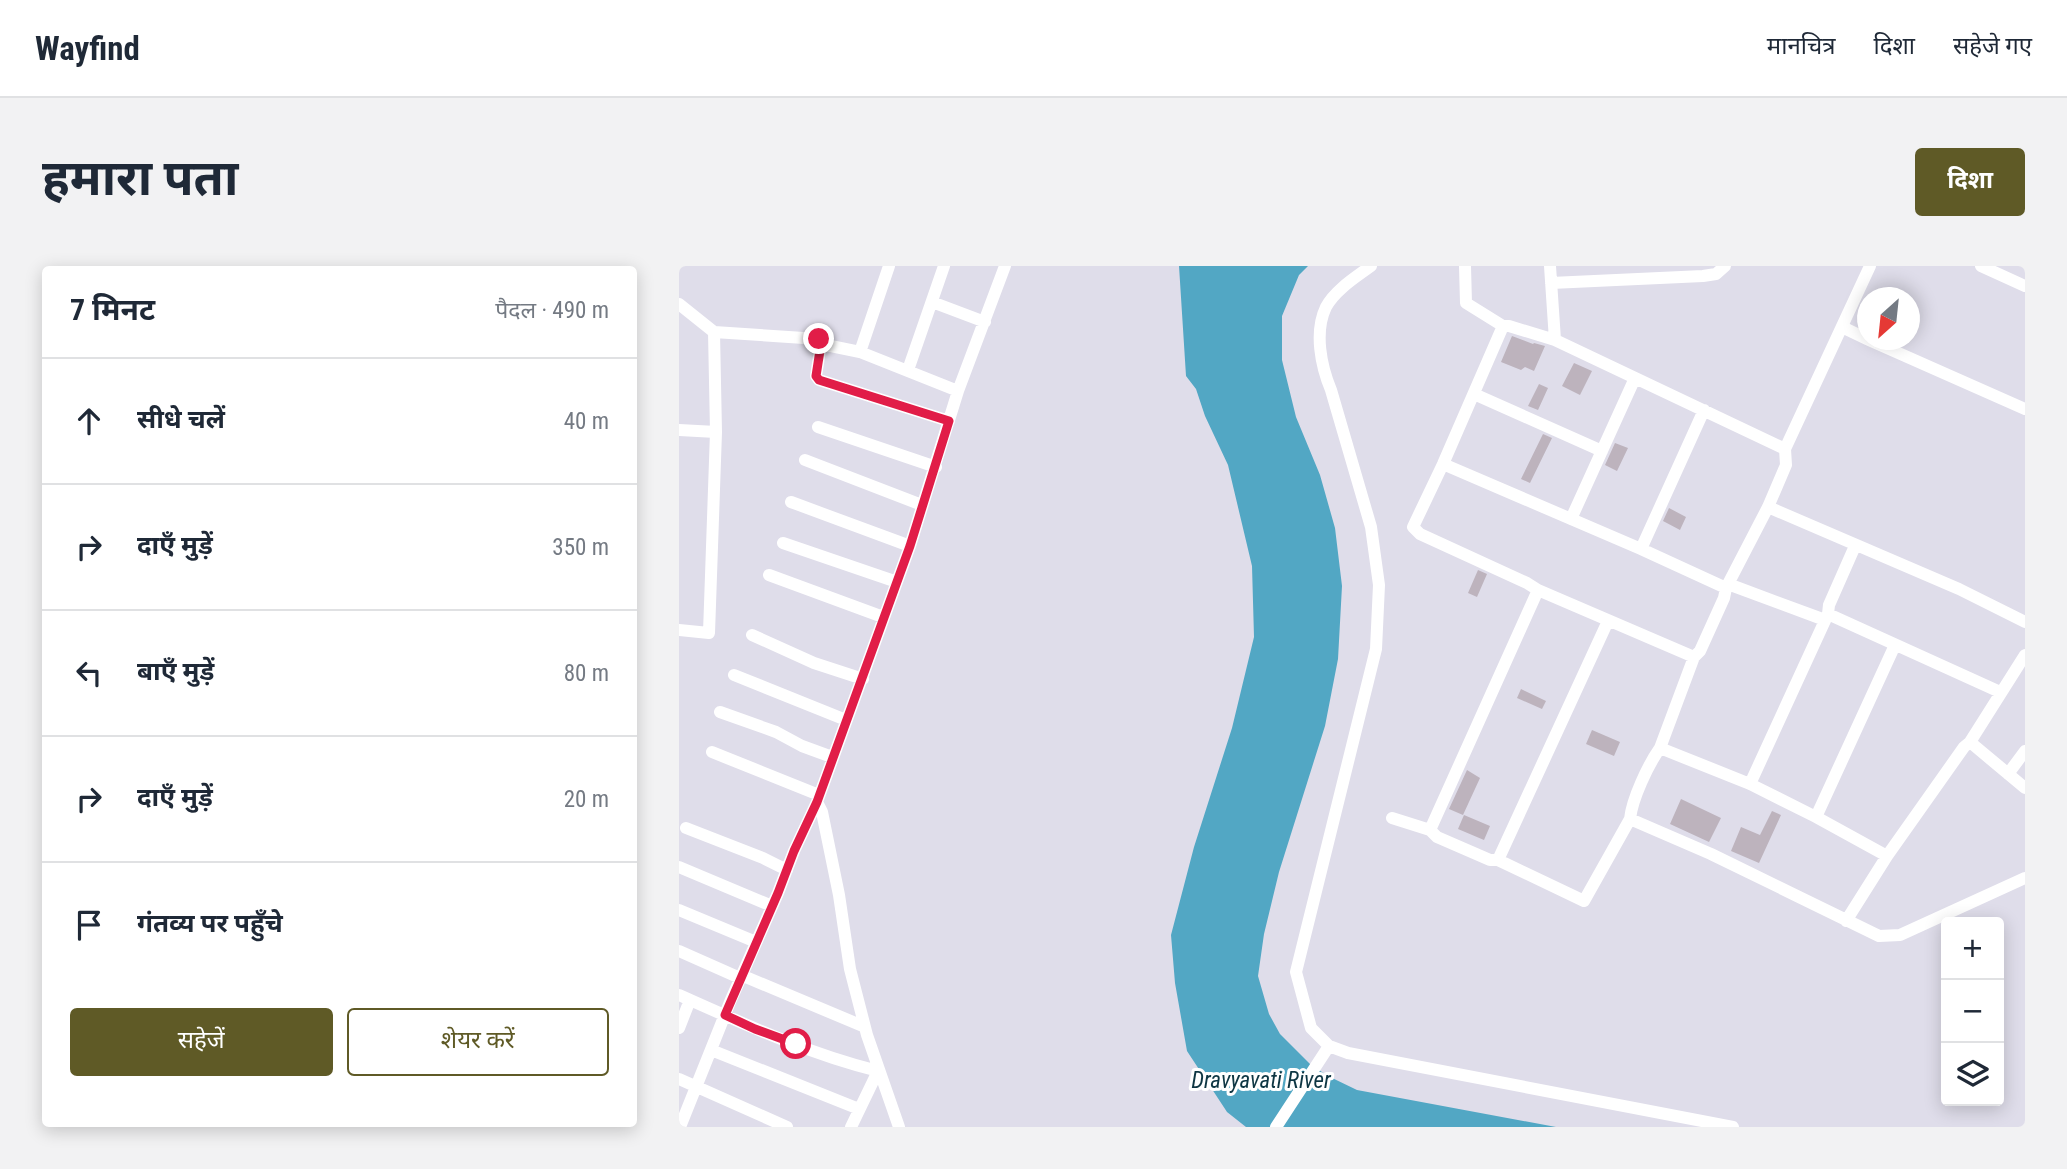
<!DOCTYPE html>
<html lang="hi">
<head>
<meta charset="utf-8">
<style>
	body { margin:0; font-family:"Roboto Condensed","Noto Sans Devanagari",sans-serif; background:#f2f2f3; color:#1f2937 }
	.controls { position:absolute; right:21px; bottom:21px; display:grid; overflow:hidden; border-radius:7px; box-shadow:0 4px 18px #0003 }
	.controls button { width:63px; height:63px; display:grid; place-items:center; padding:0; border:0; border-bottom:2px solid #e0e1e3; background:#fff; color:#1f2937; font:35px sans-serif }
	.compass { position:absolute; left:1178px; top:21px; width:63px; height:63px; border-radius:50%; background:#fff; box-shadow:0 4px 18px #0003; rotate:207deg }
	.stop { position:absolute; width:21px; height:21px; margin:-16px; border:5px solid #e11d48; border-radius:50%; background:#fff }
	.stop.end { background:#e11d48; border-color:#fff; box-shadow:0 2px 7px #0008 }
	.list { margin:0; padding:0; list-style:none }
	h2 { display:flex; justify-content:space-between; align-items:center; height:91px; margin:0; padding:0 28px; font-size:30px }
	h2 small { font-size:23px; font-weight:400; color:#747a83 }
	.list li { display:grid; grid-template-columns:46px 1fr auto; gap:21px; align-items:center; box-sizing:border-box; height:126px; padding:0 28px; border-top:2px solid #e0e1e3 }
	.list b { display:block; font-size:26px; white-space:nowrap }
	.list em { font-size:23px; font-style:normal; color:#747a83 }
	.actions { display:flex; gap:14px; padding:21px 28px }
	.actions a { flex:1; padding:16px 0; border:2px solid #5f5a26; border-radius:7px; text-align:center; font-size:24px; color:#5f5a26 }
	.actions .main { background:#5f5a26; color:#fff }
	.icon { flex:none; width:38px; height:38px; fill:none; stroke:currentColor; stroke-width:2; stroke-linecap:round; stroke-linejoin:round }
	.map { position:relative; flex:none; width:1346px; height:861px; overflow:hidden; border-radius:7px }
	header { display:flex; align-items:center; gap:42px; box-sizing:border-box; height:98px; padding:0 35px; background:#fff; border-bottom:2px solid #e0e1e3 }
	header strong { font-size:33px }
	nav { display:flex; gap:38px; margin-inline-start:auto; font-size:24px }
	.intro { display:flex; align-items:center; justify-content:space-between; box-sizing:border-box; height:168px; padding:0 42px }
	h1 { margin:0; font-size:49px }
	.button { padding:18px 32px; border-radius:7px; background:#5f5a26; color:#fff; font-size:24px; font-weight:700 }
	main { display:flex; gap:42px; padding:0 42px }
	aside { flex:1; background:#fff; border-radius:7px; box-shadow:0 4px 18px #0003 }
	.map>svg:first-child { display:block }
</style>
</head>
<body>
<header>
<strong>Wayfind</strong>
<nav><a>मानचित्र</a><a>दिशा</a><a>सहेजे गए</a></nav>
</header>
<div class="intro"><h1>हमारा पता</h1><a class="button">दिशा</a></div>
<main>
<aside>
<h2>7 मिनट<small>पैदल · 490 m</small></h2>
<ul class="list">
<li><svg class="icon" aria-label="ahead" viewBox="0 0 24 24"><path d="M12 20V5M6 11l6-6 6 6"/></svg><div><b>सीधे चलें</b></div><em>40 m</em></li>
<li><svg class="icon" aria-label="right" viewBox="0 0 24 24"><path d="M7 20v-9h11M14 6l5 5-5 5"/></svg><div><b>दाएँ मुड़ें</b></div><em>350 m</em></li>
<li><svg class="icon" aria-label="left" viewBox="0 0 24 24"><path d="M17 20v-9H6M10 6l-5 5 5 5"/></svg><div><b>बाएँ मुड़ें</b></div><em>80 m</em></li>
<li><svg class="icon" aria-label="right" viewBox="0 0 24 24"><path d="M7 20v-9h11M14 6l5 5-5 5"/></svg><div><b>दाएँ मुड़ें</b></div><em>20 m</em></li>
<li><svg class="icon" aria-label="arrive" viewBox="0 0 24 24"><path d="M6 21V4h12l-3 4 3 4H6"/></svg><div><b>गंतव्य पर पहुँचे</b></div></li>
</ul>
<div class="actions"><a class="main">सहेजें</a><a>शेयर करें</a></div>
</aside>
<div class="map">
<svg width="1346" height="861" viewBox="0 0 1346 861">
	<rect width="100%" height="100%" fill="#dfddea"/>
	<path fill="#52a7c4" d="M500 0H629L620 9 603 50V94L617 151 641 209 656 262 663 320 659 393 646 460 600 606 585 668 579 710 590 748 601 768 631 798 649 810 678 824 877 861H567L548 846 508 785 496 717 492 669 515 581 553 462 575 371 573 300 549 199 526 150 517 123 507 110Z"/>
	<path fill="#bdb3bd" d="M833 70 854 78 855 77 866 80 855 105 846 101 842 104 822 96Z
		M895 97 913 105 901 129 883 120Z
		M860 118 869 122 859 144 849 140Z
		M864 168 873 172 851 217 842 213Z
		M936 177 949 182 938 205 926 199Z
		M990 242 1007 251 1001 264 984 255Z
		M799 304 808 308 798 331 789 327Z
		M842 423 867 435 863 443 838 432Z
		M913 464 941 476 935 490 907 478Z
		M788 504 801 512 784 549 770 543Z
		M1002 533 1042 552 1030 576 991 558Z
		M1093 545 1102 549 1080 597 1052 585 1062 561 1081 569Z
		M785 549 811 560 805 574 779 563Z"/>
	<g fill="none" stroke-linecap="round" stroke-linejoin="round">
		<path stroke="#fff" stroke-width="12" d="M692 0C677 11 656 24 647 41 635 66 642 100 652 124L692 261 700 319 697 383 617 706 632 762 650 780 669 787 1054 861
			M786 0 787 37 824 60H830L876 74
			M871 0 876 74 1106 183
			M1302 0 1346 20
			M872 17 1024 10 1037 8 1046 0
			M253 36 306 56
			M0 38 35 66 140 73 142 78 181 86 279 125
			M824 60 764 198 734 261 741 268 848 317 859 324 1015 391
			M1163 61 1188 73
			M1190 74 1346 143
			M142 78 137 110 140 114 270 155
			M181 86 210 0
			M229 104 265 0
			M795 128 923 185
			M139 161 257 201
			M0 164 37 166
			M126 194 243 239
			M764 198 962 283 1047 322 1089 241 1107 199 1106 183 1191 0
			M112 236 231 280
			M1089 241 1280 323 1346 356
			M892 253 956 112
			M104 277 218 316
			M962 283 1025 144
			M90 309 204 351
			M1049 318 1146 354
			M1149 348 1321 426
			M0 364 30 367 37 166 35 66
			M73 369 135 397 184 413
			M55 409 167 454
			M41 446 97 466 123 480 153 491
			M1291 476 1346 522
			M981 482 1071 518 1137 551 1208 590
			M33 486 140 529
			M1329 508 1346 485
			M1071 518 1149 348 1150 339 1176 280
			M138 536 143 546 160 629 171 703 188 769 220 861
			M1137 551 1216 379
			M713 552 751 564 758 571 811 594H819L905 635 951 553C953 533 969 499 981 482L1015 391 1021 385 1045 332 1047 322
			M951 553 1032 588 1200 670 1221 669 1346 612
			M7 562 84 592 108 604
			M751 564 859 324
			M819 594 929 355
			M0 601 93 640
			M0 644 77 676
			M1167 655 1208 590 1285 481 1291 476 1346 389
			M0 685 61 712
			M62 709 186 761
			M0 729C65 758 130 788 199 805L172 861
			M0 762 11 734
			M32 784 180 843
			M0 813 108 861
			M1 861 51 736 99 627 115 585 138 536 231 280 279 125 326 0
			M597 861 650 780"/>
	</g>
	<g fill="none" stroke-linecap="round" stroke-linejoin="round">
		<path stroke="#e11d48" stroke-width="9" d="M117 778 76 763 46 749 99 627 115 585 138 536 231 280 270 155 140 114 137 110 142 78 140 73"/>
	</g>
	<g text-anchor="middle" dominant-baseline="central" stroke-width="6" stroke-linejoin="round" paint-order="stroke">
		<g font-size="23" font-style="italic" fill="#0e3643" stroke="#fff">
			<text x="582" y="814">Dravyavati River</text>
		</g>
	</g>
</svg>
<div class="controls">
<button>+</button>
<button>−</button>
<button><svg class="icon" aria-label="layers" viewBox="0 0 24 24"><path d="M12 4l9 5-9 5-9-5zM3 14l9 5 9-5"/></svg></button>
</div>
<svg class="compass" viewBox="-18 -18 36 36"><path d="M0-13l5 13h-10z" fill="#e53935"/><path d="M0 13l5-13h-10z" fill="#747a83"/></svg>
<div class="stop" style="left:117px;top:778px"></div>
<div class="stop end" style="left:140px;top:73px"></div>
</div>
</main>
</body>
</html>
